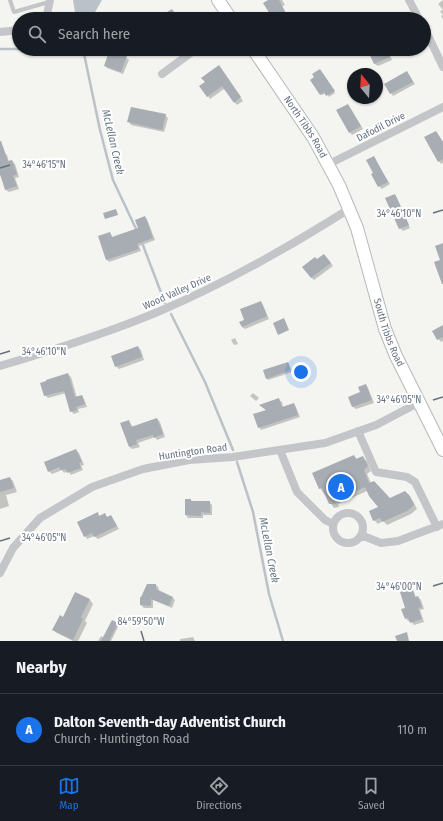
<!DOCTYPE html>
<html lang="en">
<head>
<meta charset="utf-8">
<style>
	body { margin:0; font-family:"Fira Sans Condensed",sans-serif; background:#20242c; color:#f1f3f6 }
	.compass { position:absolute; left:347px; top:68px; width:36px; height:36px; border-radius:50%; background:#171b24; box-shadow:0 1px 3px #0004; rotate:342deg }
	.you { position:absolute; left:301px; top:372px; width:14px; height:14px; margin:-10px; border:3px solid #fff; border-radius:50%; background:#1a73e8; box-shadow:0 0 0 6px #1a73e833 }
	.badge { display:grid; place-items:center; width:26px; height:26px; border-radius:50%; background:#1a73e8; color:#fff; font-size:13px; font-weight:700 }
	.pin { position:absolute; translate:-50% -50%; border:2px solid #fff; box-shadow:0 1px 4px #0006 }
	.list { margin:0; padding:0; list-style:none }
	h2 { display:flex; justify-content:space-between; align-items:center; height:52px; margin:0; padding:0 16px; font-size:17px }
	h2 small { font-size:13px; font-weight:400; color:#9ea1a6 }
	.list li { display:grid; grid-template-columns:26px 1fr auto; gap:12px; align-items:center; box-sizing:border-box; height:72px; padding:0 16px; border-top:1px solid #363941 }
	.list b { display:block; font-size:15px; white-space:nowrap }
	.list p { margin:0; font-size:13px; white-space:nowrap; color:#9ea1a6 }
	.list em { font-size:13px; font-style:normal; color:#9ea1a6 }
	.icon { flex:none; width:22px; height:22px; fill:none; stroke:currentColor; stroke-width:2; stroke-linecap:round; stroke-linejoin:round }
	.map { position:relative; flex:none; width:443px; height:641px; overflow:hidden }
	.search { position:absolute; background:#171b24; box-shadow:0 1px 3px #0004; left:12px; right:12px; top:12px; height:44px; display:flex; align-items:center; gap:10px; box-sizing:border-box; padding:0 14px; border-radius:22px; color:#9ea1a6; font-size:15px }
	.sheet { height:124px; background:#171b24 }
	nav { display:flex; justify-content:space-around; align-items:center; box-sizing:border-box; height:56px; border-top:1px solid #363941; background:#171b24; font-size:11px; color:#9ea1a6 }
	nav a { display:grid; justify-items:center; gap:2px }
	nav .on { color:#1a73e8 }
	.map>svg:first-child { display:block }
</style>
</head>
<body>
<div class="map">
<svg width="443" height="641" viewBox="0 0 443 641">
	<rect width="100%" height="100%" fill="#f4f4f1"/>
	<path fill="#bac2c8" d="M73 0H102L91 19H76Z"/>
	<path fill="#0003" d="M270 0H282L285 5 282 6 289 19H274Z
		M443 0V19L441 16 443 15 440 11 443 10 438 4Z
		M111 49 122 52 124 55V56L129 60 123 74 107 68 105 65Z
		M369 49H387L392 60 378 66 375 64Z
		M221 69 243 101 237 105 224 89 210 99 208 96Z
		M321 72 335 93 329 97 326 93 322 95 320 94Z
		M407 72 415 84 393 96 385 84Z
		M350 108 363 129 352 135 350 132Z
		M165 115 168 118 164 132 131 125 129 122Z
		M436 132 443 142V163L441 164 439 161Z
		M4 152 7 155 9 162 12 161 15 164 19 177 15 178 19 189 9 192 6 190 2 177 0 176V153Z
		M374 158 390 184 382 189 379 186 374 173Z
		M395 195 397 198 410 228 403 231 400 228Z
		M145 217 147 219 155 240 139 246 141 251 109 262 107 260 110 233 113 238 139 229Z
		M327 258 333 266 314 280 311 277Z
		M261 302 263 305 269 319 245 329 242 327 246 320Z
		M443 326V341L441 342 433 332Z
		M235 338 238 344 234 345 231 340Z
		M138 347 141 350 144 360 119 369 116 366Z
		M288 363 292 372 268 380 267 378Z
		M68 374 71 377 77 398 82 396 84 399 87 407 78 409 79 412 74 414 71 411 66 393 48 398 45 395Z
		M366 385 368 388 374 403 356 409 353 407 349 397 361 393Z
		M253 393 259 398 256 401 250 396Z
		M279 400 282 402 283 407 294 404 296 407 300 417 261 430 259 427 267 410Z
		M157 419 160 422 165 437 157 440 155 437 138 443 140 447 132 449 130 447 129 421 133 427Z
		M76 450 79 453 84 465 81 466 83 470 71 475 68 471 64 473 62 470 52 474 49 471Z
		M354 456 358 460 363 458 367 461 371 471 367 474 371 483 390 499 408 496 413 501 417 509 411 514 387 525 383 521 378 524 374 520 380 507 367 491 338 504 339 507 334 508 320 488Z
		M10 478 13 481 17 492 6 495 9 506 0 509V481Z
		M191 500 193 502H209L212 505V515H203V518H188L186 515Z
		M97 514 101 517 105 515 108 518 111 516 119 529 98 539 94 536 87 539 85 536Z
		M156 585 159 588 158 591 173 598 175 600 172 608 153 600V608H144L141 605Z
		M412 589 414 592 416 598 418 597 421 600 424 609 420 610 424 622 414 625 410 620 408 621 406 618Z
		M76 593 90 600 93 604 85 621 87 623 78 641H73L57 633 53 630 63 618Z
		M117 624 119 625 111 641H98L101 636 104 638Z
		M193 637 195 641H180V639Z"/>
	<g fill="none" stroke-linecap="round" stroke-linejoin="round">
		<path stroke="#bac2c8" stroke-width="2.5" d="M0 49H19
			M83 49 100 130 113 180 137 231
			M141 240 165 303
			M171 314 205 382 233 450
			M237 462 253 512 269 594 283 641"/>
	</g>
	<path fill="#a7adb3" d="M268 0H279L289 19H273L263 3Z
		M172 9 178 19H156Z
		M110 49H116L122 51 121 54 127 56 121 72 104 66Z
		M367 49H386L390 57 374 64Z
		M219 65 241 97 234 103 222 86 207 97 199 86 205 82 201 78Z
		M320 69 335 91 326 96 324 92 320 95 310 80 314 77 312 74Z
		M407 71 413 82 390 94 384 84Z
		M348 104 361 126 349 133 336 110Z
		M131 107 166 114 162 130 127 122Z
		M436 131 443 142V159L438 162 424 137Z
		M0 141H1L8 161 12 160 17 174 13 176 17 186 5 190 0 174Z
		M374 156 388 182 378 187 371 174 373 173 366 160Z
		M395 194 409 225 399 229 385 198Z
		M116 209 118 215 105 219 103 213Z
		M145 216 153 238 137 244 139 249 106 260 98 236 110 232 112 237 138 228 135 220Z
		M443 243V284H442L434 262 440 260 435 246Z
		M324 254 331 263 311 278 302 267 315 257 317 259Z
		M261 301 267 316 242 327 239 322 244 320 240 309Z
		M284 318 289 330 278 335 273 323Z
		M443 325V337L437 340 432 331Z
		M138 346 142 357 115 367 111 356Z
		M288 362 291 370 266 379 263 370Z
		M68 373 75 397 82 395 85 404 76 407 77 410 70 412 64 391 44 396 40 383 46 381V380Z
		M366 384 372 400 352 407 348 397 360 392 358 387Z
		M279 398 282 407 294 403 298 415 258 428 253 414 266 410 259 405Z
		M157 418 163 434 154 438 153 435 136 440 137 444 129 447 120 423 129 420 131 427Z
		M76 449 82 462 79 463 81 468 67 473 66 469 61 470 59 467 48 472 44 462Z
		M354 455 356 459 363 456 368 466 364 470 369 483 374 481 390 498 405 491 410 496 414 505 407 511 382 522 380 518 373 521 369 511 378 507 369 496 365 487 335 501 336 504H329L322 488 319 489 312 473Z
		M10 477 14 488 0 492V480Z
		M185 499H191V501H210V513L201 512V516L185 515Z
		M98 512 99 516 105 513 107 517 111 515 117 526 94 537 92 533 84 537 77 522Z
		M147 584H156V589L173 597 169 606 151 599V606L140 605V597H141Z
		M412 588 415 597 418 596 422 607 418 608 422 619 410 623 408 618 405 619 401 609 405 608 400 592Z
		M75 592 90 599 81 617 83 619 73 640 52 630 60 615 63 617Z
		M112 620 118 623 109 641H101Z
		M407 632 409 641H397L395 636Z"/>
	<g fill="none" stroke-linecap="round" stroke-linejoin="round">
		<g stroke="#b5b8bd" stroke-width="14">
			<g id="secondary">
				<path d="M218 0 231 19"/>
				<path id="s1" d="M253 49 313 137 339 185 357 228 385 329 396 356 443 450"/>
			</g>
		</g>
		<path stroke="#c3c5c9" stroke-width="4" d="M10 0 14 12 49 2"/>
		<path stroke="#c3c5c9" stroke-width="8" d="M409 0 419 19
			M46 19 50 0
			M424 27 443 67
			M0 32 19 30
			M162 74 196 49
			M329 164 443 107
			M0 366C54 350 108 333 160 311 226 283 289 247 349 209
			M358 431 376 472 407 477 415 482 437 527
			M280 450 297 492 325 520 333 524
			M333 528a15 15 0 1 1 30 0a15 15 0 1 1-30 0Z
			M361 535 381 543 398 541 443 524
			M0 573 13 548 40 518 92 487 143 469 189 460 233 457 325 443 376 425 418 403"/>
		<use href="#secondary" stroke="#fff" stroke-width="12"/>
	</g>
	<path fill="none" stroke="#657180" stroke-width="1.5" d="M0 168 10 165M433 213 443 210M0 354 10 351M433 400 443 397M0 541 10 538M433 586 443 583M141 631 144 641"/>
	<g text-anchor="middle" dominant-baseline="central" stroke-width="4" stroke-linejoin="round" paint-order="stroke">
		<g font-size="10" fill="#657180" stroke="#fff">
			<text stroke="none"><textPath href="#s1" startOffset="94">North Tibbs Road</textPath></text>
			<text transform="translate(381 127) rotate(-27)">Dafodil Drive</text>
			<text transform="translate(177 292) rotate(-24)">Wood Valley Drive</text>
			<text stroke="none"><textPath href="#s1" startOffset="317">South Tibbs Road</textPath></text>
			<text transform="translate(193 452) rotate(-8)">Huntington Road</text>
		</g>
		<g font-size="11" font-style="italic" fill="#667984" stroke="#fff">
			<text transform="translate(113 142) rotate(77)">McLellan Creek</text>
			<text transform="translate(269 550) rotate(79)">McLellan Creek</text>
		</g>
	</g>
	<g font-size="10" text-anchor="middle" fill="#657180" stroke="#fff" stroke-width="4" stroke-linejoin="round" paint-order="stroke">
		<text x="44" y="168">34°46'15"N</text>
		<text x="399" y="217">34°46'10"N</text>
		<text x="44" y="355">34°46'10"N</text>
		<text x="399" y="403">34°46'05"N</text>
		<text x="44" y="541">34°46'05"N</text>
		<text x="399" y="590">34°46'00"N</text>
		<text x="141" y="625">84°59'50"W</text>
	</g>
</svg>
<svg class="compass" viewBox="-18 -18 36 36"><path d="M0-13l5 13h-10z" fill="#e53935"/><path d="M0 13l5-13h-10z" fill="#9ea1a6"/></svg>
<div class="you"></div>
<div class="pin badge" style="left:341px;top:487px">A</div>
<div class="search"><svg class="icon" aria-label="search" viewBox="0 0 24 24"><circle cx="10" cy="10" r="6"/><path d="M15 15l6 6"/></svg>Search here</div>
</div>
<section class="sheet">
<h2>Nearby<small></small></h2>
<ul class="list">
<li><span class="badge">A</span><div><b>Dalton Seventh-day Adventist Church</b><p>Church · Huntington Road</p></div><em>110 m</em></li>
</ul>
</section>
<nav>
<a class="on"><svg class="icon" aria-label="map" viewBox="0 0 24 24"><path d="M3 6l6-2 6 2 6-2v14l-6 2-6-2-6 2zM9 4v14M15 6v14"/></svg>Map</a>
<a><svg class="icon" aria-label="directions" viewBox="0 0 24 24"><path d="M12 3l9 9-9 9-9-9zM9 14v-3h6M13 9l2 2-2 2"/></svg>Directions</a>
<a><svg class="icon" aria-label="saved" viewBox="0 0 24 24"><path d="M7 4h10v16l-5-4-5 4z"/></svg>Saved</a>
</nav>
</body>
</html>
